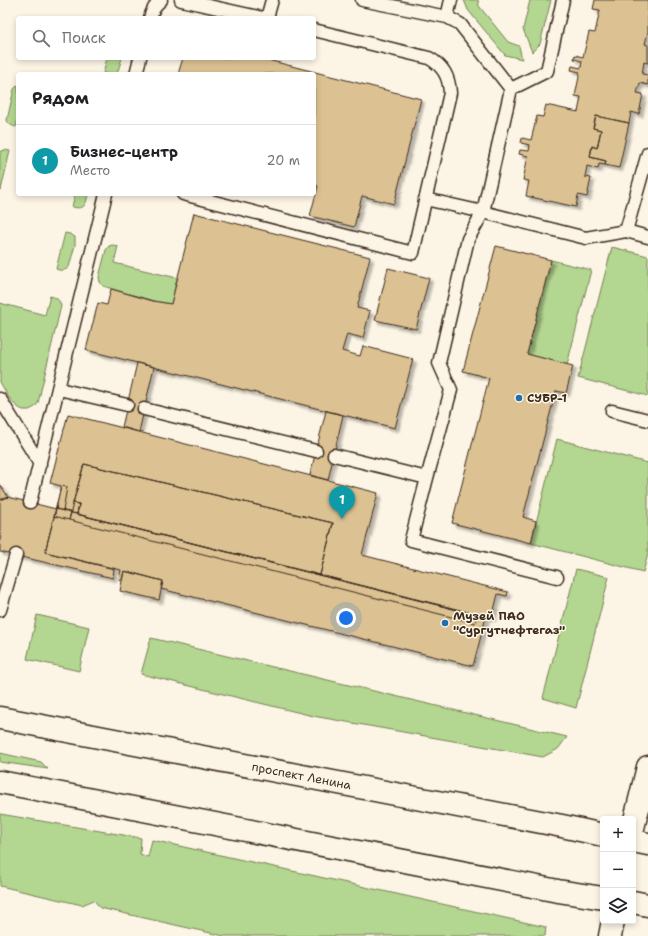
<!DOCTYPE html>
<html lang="ru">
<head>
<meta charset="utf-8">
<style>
	body { margin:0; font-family:"Shantell Sans",sans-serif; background:#f6f6f6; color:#202124 }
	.controls { position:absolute; right:12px; bottom:12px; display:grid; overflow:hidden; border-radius:4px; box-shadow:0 2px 6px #0003 }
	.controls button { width:36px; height:36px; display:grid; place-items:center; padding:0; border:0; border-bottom:1px solid #e0e0e0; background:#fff; color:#202124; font:20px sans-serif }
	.you { position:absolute; left:346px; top:618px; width:14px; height:14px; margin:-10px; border:3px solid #fff; border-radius:50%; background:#1a73e8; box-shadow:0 0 0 6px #1a73e833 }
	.badge { display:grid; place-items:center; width:26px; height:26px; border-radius:50%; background:#1f6fb2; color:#fff; font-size:13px; font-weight:700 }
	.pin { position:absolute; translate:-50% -33px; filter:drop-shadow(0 1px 2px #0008) }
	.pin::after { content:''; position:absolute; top:21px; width:14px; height:12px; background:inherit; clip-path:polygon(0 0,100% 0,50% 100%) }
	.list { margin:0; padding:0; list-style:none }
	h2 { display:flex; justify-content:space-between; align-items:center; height:52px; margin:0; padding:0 16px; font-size:17px }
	h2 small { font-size:13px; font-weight:400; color:#757577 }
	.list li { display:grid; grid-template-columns:26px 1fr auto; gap:12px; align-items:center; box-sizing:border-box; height:72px; padding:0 16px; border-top:1px solid #e0e0e0 }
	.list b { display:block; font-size:15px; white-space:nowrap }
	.list p { margin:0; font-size:13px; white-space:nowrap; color:#757577 }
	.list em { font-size:13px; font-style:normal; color:#757577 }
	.icon { flex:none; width:22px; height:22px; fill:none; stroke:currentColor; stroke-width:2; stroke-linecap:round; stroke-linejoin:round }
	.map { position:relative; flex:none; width:648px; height:936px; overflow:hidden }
	.search { position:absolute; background:#fff; box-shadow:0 2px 6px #0003; left:16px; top:16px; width:300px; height:44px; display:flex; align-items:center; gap:10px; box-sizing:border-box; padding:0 14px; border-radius:4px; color:#757577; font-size:15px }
	.panel { position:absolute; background:#fff; box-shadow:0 2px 6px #0003; left:16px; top:72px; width:300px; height:124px; border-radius:4px }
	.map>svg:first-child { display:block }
</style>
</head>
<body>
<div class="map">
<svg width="648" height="936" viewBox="0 0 648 936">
	<defs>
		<filter id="shadow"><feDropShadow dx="3.5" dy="3.5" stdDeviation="1" flood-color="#0004"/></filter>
	</defs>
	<rect width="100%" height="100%" fill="#fcf5e5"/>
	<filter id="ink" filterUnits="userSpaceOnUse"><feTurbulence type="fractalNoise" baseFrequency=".025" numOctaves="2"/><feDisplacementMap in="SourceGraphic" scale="8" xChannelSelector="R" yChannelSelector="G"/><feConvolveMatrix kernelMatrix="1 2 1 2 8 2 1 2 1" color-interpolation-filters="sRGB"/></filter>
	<g filter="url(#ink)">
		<path fill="#b3d690" stroke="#778057" d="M464 0H478L479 6 508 42 519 46 522 59 505 55 468 10Z
			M530 0H551L540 44 532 52 523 29Z
			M107 58H122L118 71 116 74H103Z
			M18 85V118L16 127C12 126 8 124 7 120L14 89Z
			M5 150 10 151 1 190 0 189V152L1 151Z
			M75 194H88C86 205 85 210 72 207Z
			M65 233 70 234 75 237V245L69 267C65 271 61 271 56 269Z
			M112 245 118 246 114 263 177 278 171 304 153 301 103 286 100 282 99 277 106 250 109 246Z
			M612 247 648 256V396L578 378Z
			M551 260 591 270 567 365 527 354Z
			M50 296C56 297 60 300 61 306L38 403 35 407 29 410H23L19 408 13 403 8 396 0 382V303L45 315Z
			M557 439 648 463V554L643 572 531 543Z
			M576 569 609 577 576 708 543 698Z
			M37 615 89 627 79 671 27 659Z
			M151 638 567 737 558 749 543 757 313 716 141 674Z
			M0 753 41 762 48 769 0 762Z
			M0 814 141 838 140 854 148 857 152 840 546 927 545 936H224L100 908 94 900 82 905 0 886Z"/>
		<path fill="#dcc292" stroke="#3b2a1e" filter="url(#shadow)" d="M595 0H648V32L645 44 648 45V63L644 62 642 74 648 75V85L640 83 637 93 643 94 639 114 631 112 629 123 596 116 593 128 601 130 597 148 592 146 590 157 606 161 605 165 599 164 598 169 587 166 585 177 591 178 587 197 578 195 576 207 526 196 529 181 523 180 528 156 519 154 520 150 529 151 530 145 521 143 522 138 531 140 537 116 543 117 546 105 578 112 581 97 575 96 580 72 571 70 572 66 581 68 582 61 574 59 575 55 583 57 589 32 595 33 600 10 593 9Z
			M183 58H260L421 99 394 204 362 196 354 227 310 216 318 186 314 185V74H178Z
			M596 116 629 123 619 168 605 165 606 161 590 157 592 146 597 148 601 130 593 128Z
			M194 213 370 257 357 308 370 311 363 338 347 334 342 351 360 356 363 346 413 359 395 428 86 350 98 303 107 305 111 289 153 301 171 304Z
			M496 246 551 260 527 354 573 366 566 393 556 391 523 517 536 521 531 543 452 523 489 378 463 371Z
			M388 268 429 278 416 329 375 320Z
			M137 363 154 367 139 432 122 427Z
			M326 411 343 415 328 480 310 475Z
			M68 414 378 493 362 555 508 592 507 596 498 594 492 618 320 575 333 523 84 464 73 503 79 504 77 514 56 509 61 486 50 483Z
			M84 464 333 523 320 575 77 514 79 504 73 503Z
			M0 484 8 497 0 500Z
			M61 486 67 487 63 511 71 513 69 520 54 516Z
			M8 497 56 509 45 552 114 569 113 578 0 552V541L1 534 0 533V500Z
			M73 503 79 504 77 514 477 615 475 623 69 520Z
			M56 509 486 617 473 666 161 589 163 581 137 574 124 571 122 580 119 579 121 570 45 552Z
			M124 571 163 581 159 600 120 591Z"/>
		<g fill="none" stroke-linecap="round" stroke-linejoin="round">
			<g stroke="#3b2a1e" stroke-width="15">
				<path id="lane" d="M181 0 263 18
					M362 0 447 17 460 24 511 89 483 212 586 238 626 231 648 237
					M447 17 451 0
					M150 18C152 10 155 5 161 0
					M267 18 272 0
					M136 74 140 58
					M511 89 547 71 563 0
					M183 194 413 253 450 93C449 76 443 66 429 58L314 30
					M425 199 483 212 468 239 439 363 451 390 427 478 411 540 557 577
					M626 231 648 153
					M59 389 127 405
					M0 399 40 464
					M144 409 316 451
					M612 411 648 420
					M334 455 427 478
					M30 502 106 194
					M0 610 16 555"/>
			</g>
			<g stroke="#3b2a1e" stroke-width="25">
				<path id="street" d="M610 936 613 921"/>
			</g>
			<g stroke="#3b2a1e" stroke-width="25">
				<path id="secondary" d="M633 828 648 767"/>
			</g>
			<g stroke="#3b2a1e" stroke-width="25">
				<g id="primary">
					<path id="s1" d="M0 718 562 826 603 835"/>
					<path d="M0 782 558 891 603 898"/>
					<path d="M633 841 648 844"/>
					<path d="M633 902 648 905"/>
				</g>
			</g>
			<use href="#lane" stroke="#fcf5e5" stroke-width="12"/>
			<use href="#street" stroke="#fcf5e5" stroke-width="22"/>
			<use href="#secondary" stroke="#fcf5e5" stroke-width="22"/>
			<use href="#primary" stroke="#fcf5e5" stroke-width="22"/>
		</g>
	</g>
	<g fill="#1f6fb2" stroke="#fcf5e5" stroke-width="1.5">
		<circle cx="519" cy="398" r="4"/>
		<circle cx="445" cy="623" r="4"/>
	</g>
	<g text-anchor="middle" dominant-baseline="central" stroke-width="3" stroke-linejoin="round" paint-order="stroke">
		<g font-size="12" font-weight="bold" fill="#3b2a1e" stroke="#fcf5e5" text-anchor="start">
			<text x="527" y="398">СУБР-1</text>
			<text x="453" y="616">Музей ПАО<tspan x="453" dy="14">"Сургутнефтегаз"</tspan></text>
		</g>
		<g font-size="12" fill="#3b2a1e" stroke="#fcf5e5">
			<text stroke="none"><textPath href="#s1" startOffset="307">проспект Ленина</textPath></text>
		</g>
	</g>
</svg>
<div class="controls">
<button>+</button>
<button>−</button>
<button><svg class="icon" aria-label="layers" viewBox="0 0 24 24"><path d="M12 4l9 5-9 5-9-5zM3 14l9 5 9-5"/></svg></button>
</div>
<div class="you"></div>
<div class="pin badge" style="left:342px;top:519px;background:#0f9aa8">1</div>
<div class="search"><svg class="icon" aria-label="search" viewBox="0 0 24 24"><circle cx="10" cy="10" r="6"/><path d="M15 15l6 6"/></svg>Поиск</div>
<section class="panel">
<h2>Рядом<small></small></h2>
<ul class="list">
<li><span class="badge" style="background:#0f9aa8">1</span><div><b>Бизнес-центр</b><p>Место</p></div><em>20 m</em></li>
</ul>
</section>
</div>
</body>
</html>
